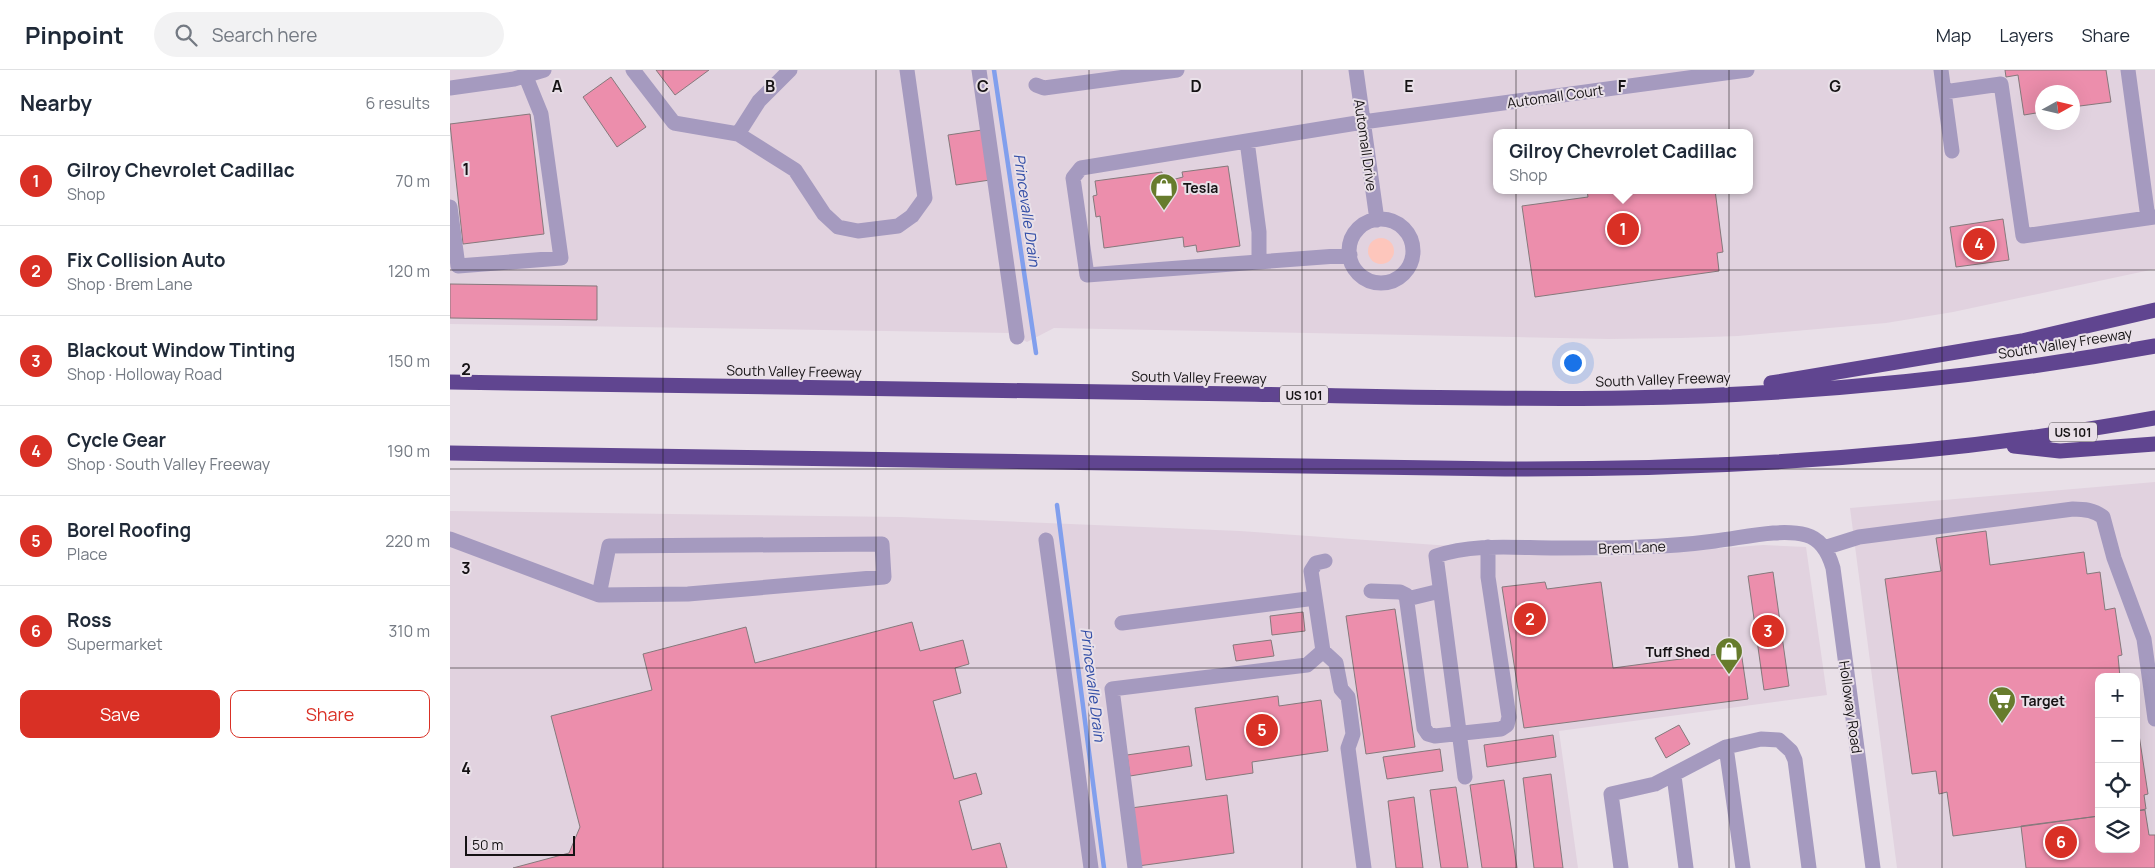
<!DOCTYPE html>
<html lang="en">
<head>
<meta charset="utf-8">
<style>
	body { margin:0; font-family:Manrope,sans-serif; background:#f2f2f3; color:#1f2937 }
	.controls { position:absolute; right:15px; bottom:15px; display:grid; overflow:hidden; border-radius:10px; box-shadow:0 5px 20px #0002 }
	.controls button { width:45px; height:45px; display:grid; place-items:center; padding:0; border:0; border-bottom:1px solid #e0e1e3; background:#fff; color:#1f2937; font:25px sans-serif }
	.compass { position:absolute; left:1585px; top:15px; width:45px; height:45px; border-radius:50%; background:#fff; box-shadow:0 5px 20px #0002; rotate:82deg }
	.scale { position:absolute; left:15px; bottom:12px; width:110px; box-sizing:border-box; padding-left:5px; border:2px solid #151214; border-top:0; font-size:14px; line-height:18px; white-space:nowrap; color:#151214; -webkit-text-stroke:4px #e9e0e8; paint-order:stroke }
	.you { position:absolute; left:1122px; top:292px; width:18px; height:18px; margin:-12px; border:4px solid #fff; border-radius:50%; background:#1a73e8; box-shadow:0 0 0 8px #1a73e833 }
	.badge { display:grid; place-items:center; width:32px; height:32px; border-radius:50%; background:#d93025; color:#fff; font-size:16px; font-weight:700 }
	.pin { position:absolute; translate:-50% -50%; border:2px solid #fff; box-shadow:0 1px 5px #0006 }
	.popup { position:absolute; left:1043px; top:59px; width:260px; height:65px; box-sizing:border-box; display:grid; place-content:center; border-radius:10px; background:#fff; filter:drop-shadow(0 1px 4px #0005); font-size:16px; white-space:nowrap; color:#747a83 }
	.popup b { font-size:19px; color:#1f2937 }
	.popup::after { content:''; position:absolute; left:50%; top:100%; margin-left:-10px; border:10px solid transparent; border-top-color:#fff }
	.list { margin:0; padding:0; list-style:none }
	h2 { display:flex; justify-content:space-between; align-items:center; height:65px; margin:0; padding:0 20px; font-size:21px }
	h2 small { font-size:16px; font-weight:400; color:#747a83 }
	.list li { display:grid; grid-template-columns:32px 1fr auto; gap:15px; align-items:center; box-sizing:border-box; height:90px; padding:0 20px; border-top:1px solid #e0e1e3 }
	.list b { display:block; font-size:19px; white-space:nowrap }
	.list p { margin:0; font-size:16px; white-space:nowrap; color:#747a83 }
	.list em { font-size:16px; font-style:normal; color:#747a83 }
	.actions { display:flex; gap:10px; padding:15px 20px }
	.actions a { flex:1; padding:11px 0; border:1px solid #d93025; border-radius:10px; text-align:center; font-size:18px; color:#d93025 }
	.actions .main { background:#d93025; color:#fff }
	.icon { flex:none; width:28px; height:28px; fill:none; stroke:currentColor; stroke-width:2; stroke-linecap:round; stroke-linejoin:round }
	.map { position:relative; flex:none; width:1705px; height:798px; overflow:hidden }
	header { display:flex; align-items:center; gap:30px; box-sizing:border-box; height:70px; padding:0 25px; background:#fff; border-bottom:1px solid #e0e1e3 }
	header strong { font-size:24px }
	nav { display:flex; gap:28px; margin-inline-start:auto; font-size:18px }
	.search { width:350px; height:45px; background:#f2f2f3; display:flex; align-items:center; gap:12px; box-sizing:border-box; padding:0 18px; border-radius:28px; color:#747a83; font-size:19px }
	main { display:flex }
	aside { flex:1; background:#fff }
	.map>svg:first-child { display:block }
</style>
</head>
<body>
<header>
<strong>Pinpoint</strong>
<div class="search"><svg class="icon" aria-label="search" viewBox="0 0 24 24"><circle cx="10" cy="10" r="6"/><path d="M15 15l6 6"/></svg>Search here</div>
<nav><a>Map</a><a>Layers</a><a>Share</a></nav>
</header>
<main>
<aside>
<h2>Nearby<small>6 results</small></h2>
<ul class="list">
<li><span class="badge">1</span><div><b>Gilroy Chevrolet Cadillac</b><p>Shop</p></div><em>70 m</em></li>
<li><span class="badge">2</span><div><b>Fix Collision Auto</b><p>Shop · Brem Lane</p></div><em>120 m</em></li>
<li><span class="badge">3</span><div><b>Blackout Window Tinting</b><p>Shop · Holloway Road</p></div><em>150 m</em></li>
<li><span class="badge">4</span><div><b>Cycle Gear</b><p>Shop · South Valley Freeway</p></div><em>190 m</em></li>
<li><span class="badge">5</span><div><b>Borel Roofing</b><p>Place</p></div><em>220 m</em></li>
<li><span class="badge">6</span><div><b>Ross</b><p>Supermarket</p></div><em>310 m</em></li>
</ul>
<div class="actions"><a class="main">Save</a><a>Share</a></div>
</aside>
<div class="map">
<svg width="1705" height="798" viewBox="0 0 1705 798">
	<rect width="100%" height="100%" fill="#e9e0e8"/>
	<path fill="#e1d2df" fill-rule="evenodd" d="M0 0H1705V199L1503 242 1436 253 1288 266 1231 268 1158 269 604 258 577 272 560 263 0 254ZM1592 22H1622V52H1592ZM1047 63H1299V120H1047Z
		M1705 412V798H1447L1400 438ZM1649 607H1686V779H1649Z
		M0 441 451 447 790 461 1155 487 1313 475 1356 477 1377 625 1109 661 1128 798H0Z"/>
	<path fill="#fdc6bc" d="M918 181a13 13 0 1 1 26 0a13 13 0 1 1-26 0Z"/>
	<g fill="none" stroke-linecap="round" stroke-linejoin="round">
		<path stroke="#819fed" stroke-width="4.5" d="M544 0 586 283
			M607 435 654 798"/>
	</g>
	<path fill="#ec8eac" stroke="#85797c" d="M206 0H259L225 25Z
		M1555 0H1656L1661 32 1622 37V22H1592V42L1574 45 1568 5 1556 7Z
		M161 7 196 57 167 77 133 27Z
		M80 44 94 164 13 174 0 54Z
		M532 60 540 110 506 115 498 65Z
		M778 96 790 176 747 182 746 175 734 177 733 167 654 178 650 146 646 147 643 126 647 125 645 111 712 102 714 112 733 107 732 102Z
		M1137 120H1265L1273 182 1267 183 1269 201 1085 227 1072 136 1138 127Z
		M1553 149 1559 190 1506 197 1500 157Z
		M0 214 147 216V250L0 248Z
		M1536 461 1540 495 1634 482 1637 504 1650 502 1655 540 1665 538 1672 585 1668 586 1670 607H1649V746L1503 766 1497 722 1489 724 1486 701 1462 704 1435 509 1491 501 1486 468Z
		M1323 502 1339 616 1314 620 1298 506Z
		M1095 512 1097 519 1151 512 1163 598 1291 581 1298 629 1074 658 1052 517Z
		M945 539 965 677 916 684 896 546Z
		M853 542 855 561 822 565 820 546Z
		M462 552 470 581 513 570 519 594 505 598 511 623 483 631 504 709 526 703 532 724 509 731 522 780 550 773 557 798H63L119 783 130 757 101 646 202 620 193 584 296 557 305 593Z
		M821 570 824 586 786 591 783 575Z
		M828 626 829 636 871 630 878 681 802 692 803 703 756 710 745 638Z
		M1686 645 1698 724 1694 725 1696 739 1686 741Z
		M1229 655 1240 674 1216 688 1205 668Z
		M1103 665 1106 687 1037 697 1034 675Z
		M739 676 742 696 680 706 677 685Z
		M990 679 993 701 937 709 933 687Z
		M1101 704 1113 798H1084L1073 708Z
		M1054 710 1067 798H1032L1020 715Z
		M1006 717 1018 798H991L980 720Z
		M777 725 784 783 688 796 681 738Z
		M964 727 973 798H946L938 731Z
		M1695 740 1699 765H1705V798H1576L1571 756 1649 746V779H1686V741Z"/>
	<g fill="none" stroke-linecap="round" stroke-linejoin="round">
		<path stroke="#a59abf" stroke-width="15" d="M183 0 224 53 288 64
			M340 0 309 31 288 64 345 100 374 144 388 157 408 161 448 156 462 146 475 128 457 0
			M529 0 567 267
			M906 0 927 150
			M1491 0 1502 81
			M1678 0 1698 148
			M586 15 594 18 727 0
			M0 18 64 9 94 0
			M1494 22 1551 14 1573 166 1705 147
			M797 71 809 162V192
			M0 137 8 196 111 188 91 44 76 7
			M899 181a32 32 0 1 1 64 0a32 32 0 1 1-64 0Z
			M900 185 637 205 623 108 631 98 913 52 1297 0
			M0 469 149 525 238 524 434 507 432 474 159 476 149 525
			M596 470 641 798
			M1374 478 1409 467 1623 439C1634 439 1644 440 1653 447L1664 488 1694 569 1705 649
			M875 491 866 493 861 501 873 581 886 593 891 619 898 627 903 664 898 678 914 798
			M921 521 950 522 956 525 974 658 978 664 985 666 1051 659 1057 655 1059 647 1038 507V477
			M957 529 990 521
			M672 553 865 528
			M1276 677 1293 798
			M1224 706 1236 798
			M1015 707 986 486C1024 473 1066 478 1106 478 1159 478 1213 478 1265 471 1292 468 1330 458 1356 465 1371 469 1379 484 1383 498L1423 798
			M685 798 662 619 857 595 873 581
			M1171 798 1161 724 1205 714 1276 677 1311 669 1329 670 1341 681 1345 690 1359 798"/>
		<path stroke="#604590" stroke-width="15" d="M0 312C263 316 526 320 790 324 918 326 1047 330 1176 328 1353 325 1531 308 1705 276
			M1321 313 1572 271 1705 240
			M1564 376 1610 381 1705 374
			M0 383 1055 399C1273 400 1490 387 1705 348"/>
	</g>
	<path fill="none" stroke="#151214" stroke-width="1" stroke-opacity="0.55" d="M213 0V798M426 0V798M639 0V798M852 0V798M1066 0V798M1279 0V798M1492 0V798M0 200H1705M0 399H1705M0 598H1705"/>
	<defs>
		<g id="shop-pin" transform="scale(1.4375)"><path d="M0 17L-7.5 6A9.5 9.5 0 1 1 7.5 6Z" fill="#677c2d" stroke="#e9e0e8"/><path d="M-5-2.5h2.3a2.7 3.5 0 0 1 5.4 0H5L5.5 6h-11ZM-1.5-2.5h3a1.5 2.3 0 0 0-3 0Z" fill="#fff"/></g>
		<g id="supermarket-pin" transform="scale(1.4375)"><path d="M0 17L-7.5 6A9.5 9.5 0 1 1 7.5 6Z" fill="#677c2d" stroke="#e9e0e8"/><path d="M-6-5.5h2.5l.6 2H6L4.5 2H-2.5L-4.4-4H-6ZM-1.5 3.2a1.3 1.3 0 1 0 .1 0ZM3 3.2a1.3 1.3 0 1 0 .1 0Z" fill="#fff"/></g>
	</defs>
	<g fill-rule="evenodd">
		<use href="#shop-pin" x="714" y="117"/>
		<use href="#shop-pin" x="1279" y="581"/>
		<use href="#supermarket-pin" x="1552" y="630"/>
	</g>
	<g text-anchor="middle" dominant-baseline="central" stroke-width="4" stroke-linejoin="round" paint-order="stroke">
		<g fill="#e9e0e8" stroke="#555054" stroke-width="1">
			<rect x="830" y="315.5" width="48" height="19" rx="4"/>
			<rect x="1599" y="352.5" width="48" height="19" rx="4"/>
		</g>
		<g font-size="12" font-weight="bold" fill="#151214">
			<text x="854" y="325">US 101</text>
			<text x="1623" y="362">US 101</text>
		</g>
		<g font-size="14" fill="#151214" stroke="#e9e0e8">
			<text transform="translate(1105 26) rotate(-8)">Automall Court</text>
			<text transform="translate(916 75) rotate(82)">Automall Drive</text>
			<text transform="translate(1615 273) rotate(-9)">South Valley Freeway</text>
			<text transform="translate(344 301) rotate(1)">South Valley Freeway</text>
			<text transform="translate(749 307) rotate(1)">South Valley Freeway</text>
			<text transform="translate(1213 309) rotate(-2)">South Valley Freeway</text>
			<text transform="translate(1182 477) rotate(-2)">Brem Lane</text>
			<text transform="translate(1401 637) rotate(82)">Holloway Road</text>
		</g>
		<g font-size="14" font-weight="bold" fill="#151214" stroke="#e9e0e8" text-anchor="start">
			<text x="733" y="117">Tesla</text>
			<text x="1260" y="581" text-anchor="end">Tuff Shed</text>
			<text x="1571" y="630">Target</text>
		</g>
		<g font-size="15" font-style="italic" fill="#304ca6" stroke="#e9e0e8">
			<text transform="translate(577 140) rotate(82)">Princevalle Drain</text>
			<text transform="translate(643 615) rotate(83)">Princevalle Drain</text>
		</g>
	</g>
	<g font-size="16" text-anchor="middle" font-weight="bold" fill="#151214" stroke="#e9e0e8" stroke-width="4" stroke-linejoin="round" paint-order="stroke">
		<text x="107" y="22">A</text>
		<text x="320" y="22">B</text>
		<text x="533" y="22">C</text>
		<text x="746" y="22">D</text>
		<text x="959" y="22">E</text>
		<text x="1172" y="22">F</text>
		<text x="1385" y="22">G</text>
		<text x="16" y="105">1</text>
		<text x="16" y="305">2</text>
		<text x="16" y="504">3</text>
		<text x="16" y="704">4</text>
	</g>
</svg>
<div class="controls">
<button>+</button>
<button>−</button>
<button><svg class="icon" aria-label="locate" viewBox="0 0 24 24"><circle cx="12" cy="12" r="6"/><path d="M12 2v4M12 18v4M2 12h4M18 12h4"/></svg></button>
<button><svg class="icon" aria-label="layers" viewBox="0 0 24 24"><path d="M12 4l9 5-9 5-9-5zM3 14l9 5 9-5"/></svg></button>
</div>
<svg class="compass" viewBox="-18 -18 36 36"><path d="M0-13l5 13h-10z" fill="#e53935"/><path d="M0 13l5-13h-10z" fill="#747a83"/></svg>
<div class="scale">50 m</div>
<div class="you"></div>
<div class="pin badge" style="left:1173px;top:159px">1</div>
<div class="popup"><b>Gilroy Chevrolet Cadillac</b>Shop</div>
<div class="pin badge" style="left:1080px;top:549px">2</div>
<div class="pin badge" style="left:1318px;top:561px">3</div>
<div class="pin badge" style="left:1529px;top:174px">4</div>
<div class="pin badge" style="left:812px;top:660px">5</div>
<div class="pin badge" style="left:1611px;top:772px">6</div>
</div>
</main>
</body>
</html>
